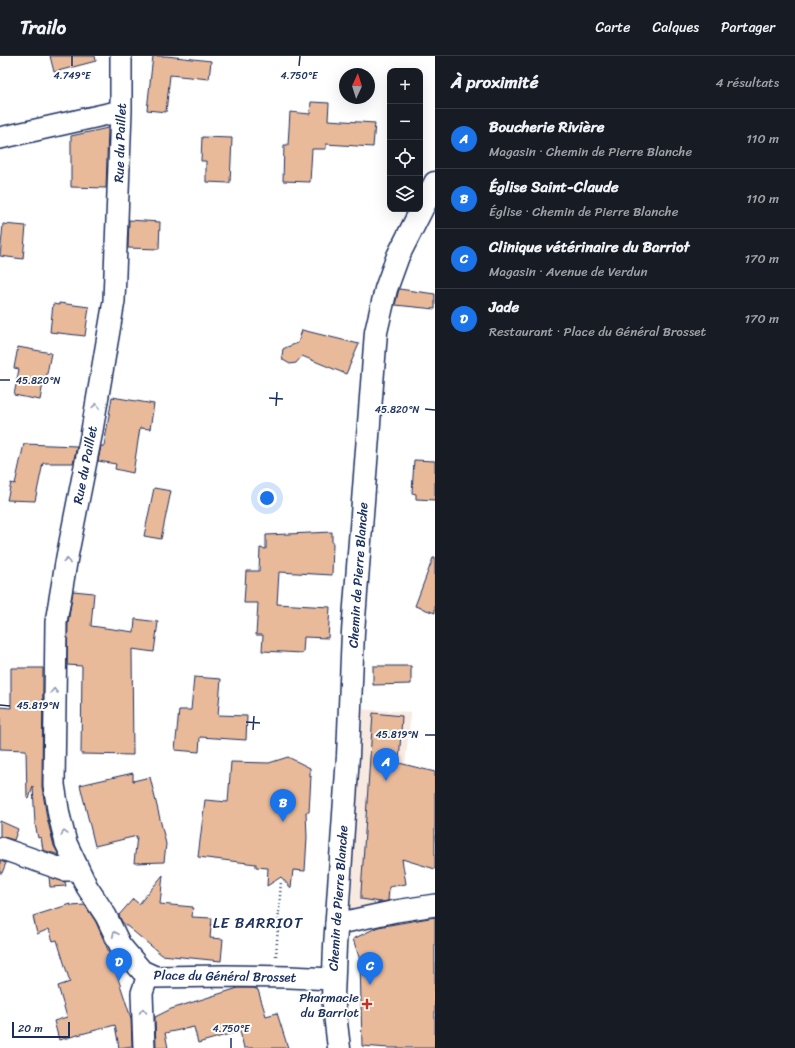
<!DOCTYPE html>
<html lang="fr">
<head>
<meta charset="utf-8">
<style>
	body { margin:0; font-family:Sriracha,sans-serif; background:#242831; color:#f1f3f6 }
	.controls { position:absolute; right:12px; top:12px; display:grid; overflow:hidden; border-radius:8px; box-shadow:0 4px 16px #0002 }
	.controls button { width:36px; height:36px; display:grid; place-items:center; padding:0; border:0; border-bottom:1px solid #363941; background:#171b24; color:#f1f3f6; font:20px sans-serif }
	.compass { position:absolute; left:339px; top:12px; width:36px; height:36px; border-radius:50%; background:#171b24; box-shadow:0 4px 16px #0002; rotate:4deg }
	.scale { position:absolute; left:12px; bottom:10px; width:58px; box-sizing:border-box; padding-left:4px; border:2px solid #1b2f5e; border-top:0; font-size:11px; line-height:14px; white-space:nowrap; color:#1b2f5e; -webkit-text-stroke:3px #fff; paint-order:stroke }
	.you { position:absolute; left:267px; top:442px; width:14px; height:14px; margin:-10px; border:3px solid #fff; border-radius:50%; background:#1a73e8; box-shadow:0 0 0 6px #1a73e833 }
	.badge { display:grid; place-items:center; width:26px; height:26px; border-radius:50%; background:#1a73e8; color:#fff; font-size:13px; font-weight:700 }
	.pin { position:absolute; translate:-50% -33px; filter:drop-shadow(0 1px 2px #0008) }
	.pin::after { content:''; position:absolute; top:21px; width:14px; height:12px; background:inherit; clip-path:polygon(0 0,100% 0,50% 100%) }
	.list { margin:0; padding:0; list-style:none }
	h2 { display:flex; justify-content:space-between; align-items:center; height:52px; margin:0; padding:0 16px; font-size:17px }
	h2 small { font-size:13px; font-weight:400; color:#9ea1a6 }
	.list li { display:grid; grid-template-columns:26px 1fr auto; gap:12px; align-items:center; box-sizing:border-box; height:60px; padding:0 16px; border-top:1px solid #363941 }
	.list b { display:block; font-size:15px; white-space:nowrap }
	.list p { margin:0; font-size:13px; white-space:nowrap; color:#9ea1a6 }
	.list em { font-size:13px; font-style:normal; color:#9ea1a6 }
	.icon { flex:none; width:22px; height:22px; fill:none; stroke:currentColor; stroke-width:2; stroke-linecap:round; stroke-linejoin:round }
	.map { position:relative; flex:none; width:435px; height:992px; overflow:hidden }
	header { display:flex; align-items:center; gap:24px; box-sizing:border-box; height:56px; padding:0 20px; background:#171b24; border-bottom:1px solid #363941 }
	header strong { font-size:19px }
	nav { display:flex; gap:22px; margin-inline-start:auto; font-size:14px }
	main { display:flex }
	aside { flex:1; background:#171b24 }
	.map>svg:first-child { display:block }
</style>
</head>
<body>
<header>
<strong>Trailo</strong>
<nav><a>Carte</a><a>Calques</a><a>Partager</a></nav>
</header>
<main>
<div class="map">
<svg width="435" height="992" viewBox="0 0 435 992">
	<rect width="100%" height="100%" fill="#fff"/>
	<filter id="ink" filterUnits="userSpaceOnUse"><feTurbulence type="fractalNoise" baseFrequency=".025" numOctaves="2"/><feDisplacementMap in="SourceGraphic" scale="8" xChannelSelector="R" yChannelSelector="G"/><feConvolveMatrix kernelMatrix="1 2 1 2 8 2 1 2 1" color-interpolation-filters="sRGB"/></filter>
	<g filter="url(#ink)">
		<path fill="#f8eae1" d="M356 653 411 656 389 851 344 857Z"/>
		<path fill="#e9ba9a" stroke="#1b2f5e" d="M50 0H95L96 5 54 16Z
			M153 0H166L211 5 209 23 170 19 166 56 147 54Z
			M311 46 329 47 328 64 375 67 373 91 326 88V93H312L310 126 283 125 284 89H288L290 56 310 58Z
			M108 72 106 132 71 131V80Z
			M202 81 232 82 230 127 206 126V105H201Z
			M129 164 160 166 159 193 128 192Z
			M3 168 26 170 23 203 0 200Z
			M399 233 435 238V253L395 249Z
			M59 247 89 251 85 280 50 276 53 248 59 249Z
			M302 274 359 288 346 318 302 300 296 307 290 308 283 304 282 300 283 293 287 291 298 287Z
			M18 291 51 297 46 323 44 322 40 344 14 339 19 313 14 312Z
			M112 341 154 348 150 373 140 372 133 417 115 413 116 408 98 405 101 390H104Z
			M24 388 77 390 73 407H43L35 445 7 444 11 427 15 428Z
			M414 404 435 405V444L416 443V438L412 437Z
			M154 432 171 435 161 483 144 480Z
			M332 476V487H333L332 519 279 516 277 548 330 551 328 582 304 581 303 597 262 595 263 579H256L258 547H244L246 515H259L260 492 266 493V479Z
			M433 502H435V557L415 550Z
			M73 535 94 537 91 570 134 576 135 563 158 566 154 596 132 593 133 699 81 698 82 610 67 609 68 567Z
			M373 610H411V628L373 629Z
			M11 612H43L42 731 47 762 54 790 59 799 43 794 41 781 38 782 35 768 33 730 29 743 27 742 26 694 0 693V651L11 652Z
			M194 621 221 623 218 659 247 660 246 684 200 681 199 696 175 694 179 654H191Z
			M373 657 402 660 399 707 435 716V813L402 803 406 828 389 831 388 845 381 846 361 843V836Z
			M288 701 310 712V721L311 720 309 756H306L307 781 305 815 293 814 291 832 281 821 267 830 268 812 256 811V808L198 801 205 744 228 746 231 706 269 707Z
			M133 717V725L150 721 166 788 164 806 134 807 137 780 95 790 80 729Z
			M0 765 18 773 14 784 0 780Z
			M0 805 6 807 2 817H0Z
			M163 819 160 848 193 851 192 861 212 862 210 882 223 883 221 905 162 899 122 866 119 859 133 843 139 848Z
			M49 821 65 826 66 830 50 831Z
			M71 848V850L85 849 96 866 111 901 131 962 132 990 119 992 115 969 59 984 54 965 67 961 58 930 70 926 57 884 53 885 49 873 37 878 33 860Z
			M435 861V992H389L362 990 360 904 353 883 378 871Z
			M238 932H254L258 934 266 960 277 957 288 992H244L240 975 198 987 194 971 165 977 168 992H156L155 961 171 953Z"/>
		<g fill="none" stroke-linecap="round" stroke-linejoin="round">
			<g stroke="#1b2f5e" stroke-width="24">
				<path id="minor" d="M121 0V55L114 245 91 380 67 501 56 566 54 729 59 759 66 787 87 831 106 860 120 889 142 915 155 921 225 920 289 921 333 923
					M0 82 121 55
					M0 792 64 814H78
					M336 868 396 855 435 849
					M144 992 142 937 148 919"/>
			</g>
			<g stroke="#1b2f5e" stroke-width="25">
				<path id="tertiary" d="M339 992 333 941 335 890 348 700 353 576 376 276 386 233 398 200 435 127"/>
			</g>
			<path stroke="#1b2f5e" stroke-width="2.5" stroke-dasharray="1 3" stroke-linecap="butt" d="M276 900 281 825"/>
			<use href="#minor" stroke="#fff" stroke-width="21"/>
			<use href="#tertiary" stroke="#fff" stroke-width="22"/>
		</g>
		<defs><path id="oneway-chevron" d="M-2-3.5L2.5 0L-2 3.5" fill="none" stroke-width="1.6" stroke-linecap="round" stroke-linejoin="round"/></defs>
		<g stroke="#8d97ae">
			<use href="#oneway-chevron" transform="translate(96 350) rotate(-80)"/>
			<use href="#oneway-chevron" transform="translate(67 505) rotate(-80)"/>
			<use href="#oneway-chevron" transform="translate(54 635) rotate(-89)"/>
			<use href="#oneway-chevron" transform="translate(64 777) rotate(-105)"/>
			<use href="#oneway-chevron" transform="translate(115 878) rotate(-115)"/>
			<use href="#oneway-chevron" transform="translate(143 955) rotate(-91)"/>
		</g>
	</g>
	<path fill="none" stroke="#1b2f5e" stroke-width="1.5" d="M72 10V0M299 10 300 0M0 324H10M269 342 283 343M276 350 277 336M425 353 435 354M0 649 10 650M246 666 260 667M253 674 254 660M425 679H435M231 992V982"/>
	<path fill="#c8321e" stroke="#fff" stroke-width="1.5" d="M365 942h4v4h4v4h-4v4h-4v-4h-4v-4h4z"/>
	<g text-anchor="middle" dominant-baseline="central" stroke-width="4" stroke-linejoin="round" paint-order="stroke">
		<g font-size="13" fill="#1b2f5e" stroke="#fff">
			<text transform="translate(120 87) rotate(-88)">Rue du Paillet</text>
			<text transform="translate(85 409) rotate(-79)">Rue du Paillet</text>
			<text transform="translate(358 519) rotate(-86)">Chemin de Pierre Blanche</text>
			<text transform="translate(338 842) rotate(-86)">Chemin de Pierre Blanche</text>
			<text transform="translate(225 920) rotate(1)">Place du Général Brosset</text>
		</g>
		<g font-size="13" fill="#1b2f5e" stroke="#fff" text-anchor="end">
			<text x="359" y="941">Pharmacie<tspan x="359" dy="15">du Barriot</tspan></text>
		</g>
		<g font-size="15" letter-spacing="1" fill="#1b2f5e" stroke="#fff">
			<text x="258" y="867">LE BARRIOT</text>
		</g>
	</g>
	<g font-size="10" text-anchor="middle" fill="#1b2f5e" stroke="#fff" stroke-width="4" stroke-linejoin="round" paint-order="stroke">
		<text x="72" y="23">4.749°E</text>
		<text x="299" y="23">4.750°E</text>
		<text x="38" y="328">45.820°N</text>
		<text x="397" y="357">45.820°N</text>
		<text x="38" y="653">45.819°N</text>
		<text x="397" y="682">45.819°N</text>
		<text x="231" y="976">4.750°E</text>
	</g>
</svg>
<div class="controls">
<button>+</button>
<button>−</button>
<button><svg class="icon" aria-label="locate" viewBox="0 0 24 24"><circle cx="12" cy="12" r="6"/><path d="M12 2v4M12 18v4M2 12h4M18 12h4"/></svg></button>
<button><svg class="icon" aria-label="layers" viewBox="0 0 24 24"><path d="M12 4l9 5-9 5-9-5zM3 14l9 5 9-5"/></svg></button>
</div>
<svg class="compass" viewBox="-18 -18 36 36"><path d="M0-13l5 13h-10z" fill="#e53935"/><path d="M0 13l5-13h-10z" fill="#9ea1a6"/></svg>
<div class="scale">20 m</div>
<div class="you"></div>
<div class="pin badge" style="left:386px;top:725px">A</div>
<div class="pin badge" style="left:283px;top:766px">B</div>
<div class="pin badge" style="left:370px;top:929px">C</div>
<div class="pin badge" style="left:119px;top:925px">D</div>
</div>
<aside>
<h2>À proximité<small>4 résultats</small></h2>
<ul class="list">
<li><span class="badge">A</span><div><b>Boucherie Rivière</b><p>Magasin · Chemin de Pierre Blanche</p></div><em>110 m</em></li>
<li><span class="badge">B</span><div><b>Église Saint-Claude</b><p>Église · Chemin de Pierre Blanche</p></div><em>110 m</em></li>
<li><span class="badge">C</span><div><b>Clinique vétérinaire du Barriot</b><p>Magasin · Avenue de Verdun</p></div><em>170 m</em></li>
<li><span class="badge">D</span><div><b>Jade</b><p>Restaurant · Place du Général Brosset</p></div><em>170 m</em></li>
</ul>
</aside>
</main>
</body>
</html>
